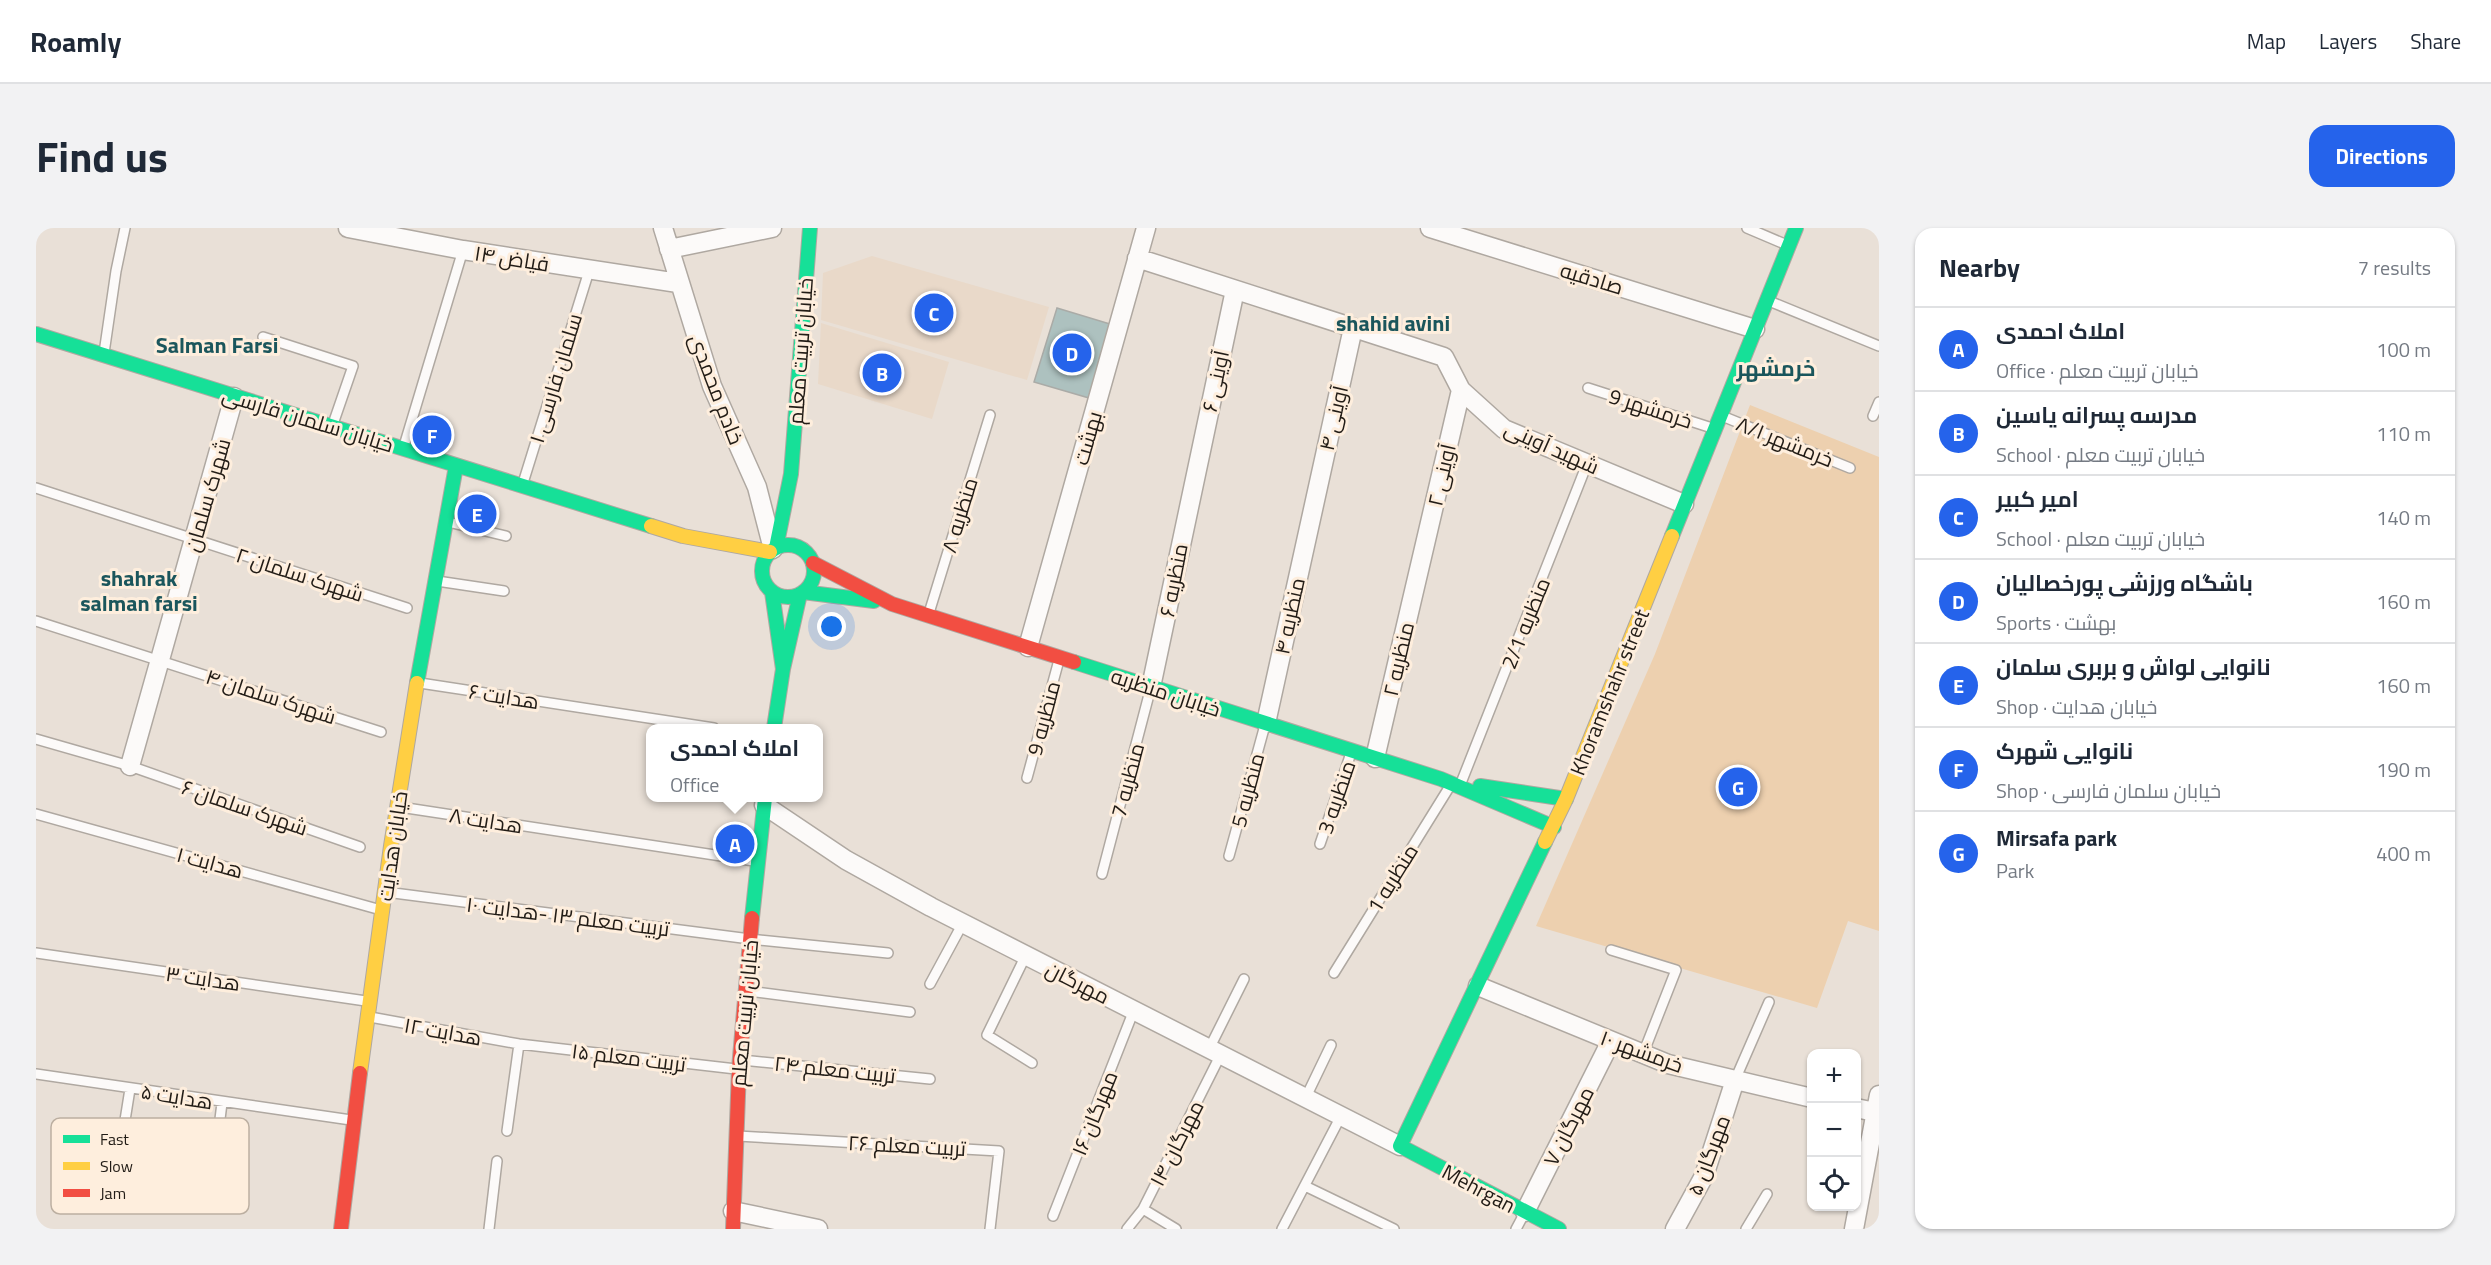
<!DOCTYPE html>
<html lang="en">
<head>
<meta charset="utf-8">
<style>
	body { margin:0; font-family:"Titillium Web",Cairo,sans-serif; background:#f2f2f3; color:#1f2937 }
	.controls { position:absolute; right:18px; bottom:18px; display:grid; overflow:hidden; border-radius:12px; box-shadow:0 2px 4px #0004 }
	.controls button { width:54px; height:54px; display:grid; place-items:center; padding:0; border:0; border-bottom:2px solid #e0e1e3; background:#fff; color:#1f2937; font:30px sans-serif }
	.you { position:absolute; left:796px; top:399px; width:21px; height:21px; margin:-15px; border:4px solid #fff; border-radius:50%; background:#1a73e8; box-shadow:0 0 0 9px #1a73e833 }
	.badge { display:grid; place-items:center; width:39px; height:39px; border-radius:50%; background:#2563eb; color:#fff; font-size:20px; font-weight:700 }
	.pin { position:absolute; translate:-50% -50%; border:3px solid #fff; box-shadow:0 2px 6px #0006 }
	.popup { position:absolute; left:610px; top:496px; width:177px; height:78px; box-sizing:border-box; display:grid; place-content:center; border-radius:12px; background:#fff; filter:drop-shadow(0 2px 4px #0005); font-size:20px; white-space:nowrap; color:#747a83 }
	.popup b { font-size:22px; color:#1f2937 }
	.popup::after { content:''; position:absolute; left:50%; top:100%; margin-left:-12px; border:12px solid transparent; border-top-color:#fff }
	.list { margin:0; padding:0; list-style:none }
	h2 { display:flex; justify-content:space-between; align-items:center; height:78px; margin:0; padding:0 24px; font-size:26px }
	h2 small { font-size:20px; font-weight:400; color:#747a83 }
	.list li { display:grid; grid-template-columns:39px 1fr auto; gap:18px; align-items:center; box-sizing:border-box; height:84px; padding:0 24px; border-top:2px solid #e0e1e3 }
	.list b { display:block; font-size:22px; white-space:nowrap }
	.list p { margin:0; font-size:20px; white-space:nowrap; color:#747a83 }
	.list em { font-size:20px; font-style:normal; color:#747a83 }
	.icon { flex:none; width:33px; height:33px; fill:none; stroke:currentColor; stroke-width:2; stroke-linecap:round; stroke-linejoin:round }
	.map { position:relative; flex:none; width:1843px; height:1001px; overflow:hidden; border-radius:18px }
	header { display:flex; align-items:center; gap:36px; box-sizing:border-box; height:84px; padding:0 30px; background:#fff; border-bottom:2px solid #e0e1e3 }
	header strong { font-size:28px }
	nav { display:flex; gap:33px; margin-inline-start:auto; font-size:21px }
	.intro { display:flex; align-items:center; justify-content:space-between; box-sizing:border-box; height:144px; padding:0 36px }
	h1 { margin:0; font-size:42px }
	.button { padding:15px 27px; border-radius:18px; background:#2563eb; color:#fff; font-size:21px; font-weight:700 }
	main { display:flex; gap:36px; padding:0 36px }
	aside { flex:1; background:#fff; border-radius:18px; box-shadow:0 2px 4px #0004 }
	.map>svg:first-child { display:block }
</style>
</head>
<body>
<header>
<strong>Roamly</strong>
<nav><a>Map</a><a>Layers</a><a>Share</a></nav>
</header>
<div class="intro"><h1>Find us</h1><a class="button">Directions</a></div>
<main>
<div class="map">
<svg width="1843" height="1001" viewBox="0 0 1843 1001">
	<rect width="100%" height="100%" fill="#e9e0d7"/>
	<path fill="#e9d9c9" d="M836 28 1013 79 991 152 785 92 787 45Z
		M785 95 913 134 896 191 782 156Z"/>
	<path fill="#edd0af" d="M1714 177 1843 229V703L1812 693 1781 780 1500 698 1619 426Z"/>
	<path fill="#adc1bf" stroke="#aaaba7" stroke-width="1.5" d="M1021 80 1074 96 1053 170 998 154Z"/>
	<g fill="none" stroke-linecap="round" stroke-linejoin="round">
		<g stroke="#afa8a1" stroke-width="12">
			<path id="lane" d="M1711 0 1751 17
				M1733 73 1843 118
				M227 109 317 138 297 196
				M68 125 80 43 89 0
				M1552 160 1676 200
				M1686 188 1814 240
				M1837 188 1843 174
				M368 218 427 22
				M487 255 553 43
				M0 260 371 380
				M412 294 470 308
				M401 353 468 363
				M893 385 954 187
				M0 393 345 504
				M384 455 678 500
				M0 511 94 538 324 619
				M991 550 1023 432
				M1425 555 1551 236
				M364 579 718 633
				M0 586 345 682
				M1284 616 1315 525
				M1193 628 1229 497
				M1066 646 1115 459
				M350 664 714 711 852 725
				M1575 722 1640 742 1607 826
				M0 725 330 773
				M990 727 951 807 996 835
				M1298 745 1414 558
				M894 756 927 695
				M712 763 874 784
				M334 789 483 816 700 841
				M1173 821 1208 751
				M706 832 894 851
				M0 846 315 892
				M1699 852 1733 774
				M1270 869 1295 817
				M471 903 483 816
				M702 908 963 923 954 1001
				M82 936 94 861
				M177 947 186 875
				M1269 958 1358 1001
				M1107 981 1140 1001
				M1017 988 1098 782
				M453 1001 461 933
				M1091 1001 1107 981 1185 826
				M1246 1001 1305 888
				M1480 1001 1488 986
				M1710 1001 1731 966"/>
		</g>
		<g stroke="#afa8a1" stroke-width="21">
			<path id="street" d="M312 0 427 22 642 55
				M627 0 676 158 721 259 737 321
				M1394 0 1719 101
				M633 21 736 0
				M1101 30 1408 129 1425 162 1468 201 1648 276
				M992 419 1110 0
				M1115 459 1199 62
				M1230 495 1317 100
				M1339 530 1425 162
				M94 538 198 169
				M728 577 810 632 895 679 1364 918
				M1442 758 1632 836 1776 870
				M1820 880 1843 885
				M697 983 782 1001
				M1489 984 1575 813
				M1639 1001 1668 948 1699 852
				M1818 1001 1843 867"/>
		</g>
		<g stroke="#afa8a1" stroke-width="16">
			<path id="fast" d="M0 106 615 298
				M1636 308 1760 0
				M726 343a26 26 0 1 1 52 0a26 26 0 1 1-52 0Z
				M740 320 755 246 774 0
				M736 364 747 441 764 366
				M767 364 838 373
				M1038 434 1405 551 1518 599
				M381 455 420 238
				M738 500 747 441
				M1444 558 1530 571
				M1509 614 1364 918 1523 1001
				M716 690 729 570"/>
		</g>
		<g stroke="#afa8a1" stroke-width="16">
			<path id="slow" d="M615 298 647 308 734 324
				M1509 614 1530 571 1636 308
				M324 845 355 618 381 455"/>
		</g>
		<g stroke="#afa8a1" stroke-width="16">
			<path id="jam" d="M777 335 856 376 1038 434
				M305 1001 324 845
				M697 1001 703 841 716 690"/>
		</g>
		<use href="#lane" stroke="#fcfaf9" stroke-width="9"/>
		<use href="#street" stroke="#fcfaf9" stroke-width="18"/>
		<use href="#fast" stroke="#16e098" stroke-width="14"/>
		<use href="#slow" stroke="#ffcf43" stroke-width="14"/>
		<use href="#jam" stroke="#f24e42" stroke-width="14"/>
	</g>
	<g text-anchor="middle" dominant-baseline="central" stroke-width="6" stroke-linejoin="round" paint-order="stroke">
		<g font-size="21" fill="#221c16" stroke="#feeedd">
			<text transform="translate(476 30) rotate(9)">فیاض ۱۴</text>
			<text transform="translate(1556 50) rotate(17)">صادقیه</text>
			<text transform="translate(764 123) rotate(-86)">خیابان تربیت معلم</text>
			<text transform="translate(519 150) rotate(-73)">سلمان فارسی ۱</text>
			<text transform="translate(1179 153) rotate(-78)">آوینی ۶</text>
			<text transform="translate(681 161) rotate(69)">خادم محمدی</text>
			<text transform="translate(1615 180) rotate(18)">خرمشهر 9</text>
			<text transform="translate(1297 190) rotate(-77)">آوینی ۴</text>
			<text transform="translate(272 191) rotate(17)">خیابان سلمان فارسی</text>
			<text transform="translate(1051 210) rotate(-74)">بهشت</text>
			<text transform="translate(1749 213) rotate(22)">خرمشهر ۸/۱</text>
			<text transform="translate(1516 219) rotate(24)">شهید آوینی</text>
			<text transform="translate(1405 247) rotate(-77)">آوینی ۲</text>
			<text transform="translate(171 267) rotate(-74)">شهرک سلمان</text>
			<text transform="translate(923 287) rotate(-73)">منظریه ۸</text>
			<text transform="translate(264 346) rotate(18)">شهرک سلمان ۲</text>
			<text transform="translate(1137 352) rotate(-79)">منظریه ۶</text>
			<text transform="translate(1253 388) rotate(-78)">منظریه ۴</text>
			<text transform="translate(1489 395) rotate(-68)">منظریه 2/1</text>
			<text transform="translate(1362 431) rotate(-77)">منظریه ۲</text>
			<text transform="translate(1130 464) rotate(18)">خیابان منظریه</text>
			<text transform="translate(1573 464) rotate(-68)">Khoramshahr street</text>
			<text transform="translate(235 468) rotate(18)">شهرک سلمان ۴</text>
			<text transform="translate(468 468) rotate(9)">هدایت ۶</text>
			<text transform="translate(1007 490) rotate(-75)">منظریه 9</text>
			<text transform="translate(1091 552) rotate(-75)">منظریه 7</text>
			<text transform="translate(1211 562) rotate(-75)">منظریه 5</text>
			<text transform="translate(1300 569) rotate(-71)">منظریه 3</text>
			<text transform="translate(209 579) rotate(19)">شهرک سلمان ۶</text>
			<text transform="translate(450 592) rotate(9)">هدایت ۸</text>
			<text transform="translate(356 618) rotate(-82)">خیابان هدایت</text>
			<text transform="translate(174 634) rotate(15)">هدایت ۱</text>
			<text transform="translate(1356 650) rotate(-58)">منظریه 1</text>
			<text transform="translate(532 688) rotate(7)">تربیت معلم ۱۳ -هدایت ۱۰</text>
			<text transform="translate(167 750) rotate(8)">هدایت ۳</text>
			<text transform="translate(1042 754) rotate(27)">مهرگان</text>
			<text transform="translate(708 785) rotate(-85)">خیابان تربیت معلم</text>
			<text transform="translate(407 803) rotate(10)">هدایت ۱۲</text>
			<text transform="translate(1606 823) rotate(20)">خرمشهر ۱۰</text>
			<text transform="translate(593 829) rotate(7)">تربیت معلم ۱۵</text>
			<text transform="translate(799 841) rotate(6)">تربیت معلم ۲۴</text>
			<text transform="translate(141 868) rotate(9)">هدایت ۵</text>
			<text transform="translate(1058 885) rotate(-68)">مهرگان ۱۶</text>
			<text transform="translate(1532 898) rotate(-63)">مهرگان ۷</text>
			<text transform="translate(1140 915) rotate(-63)">مهرگان ۱۴</text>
			<text transform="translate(871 917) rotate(3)">تربیت معلم ۲۶</text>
			<text transform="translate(1672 927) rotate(-69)">مهرگان ۵</text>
			<text transform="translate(1443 960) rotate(28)">Mehrgan</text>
		</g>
		<g font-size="22" font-weight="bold" fill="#1b565c" stroke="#feeedd">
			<text x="1357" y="95">shahid avini</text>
			<text x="181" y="117">Salman Farsi</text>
			<text x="1740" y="140">خرمشهر</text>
			<text x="103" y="350">shahrak<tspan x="103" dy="25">salman farsi</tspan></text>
		</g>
	</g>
	<rect x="15" y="890" width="198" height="96" rx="9" fill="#feeedd" stroke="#bcafa1" stroke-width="1.5"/>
	<rect x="27" y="907" width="27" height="8" fill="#16e098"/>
	<rect x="27" y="934" width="27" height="8" fill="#ffcf43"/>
	<rect x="27" y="961" width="27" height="8" fill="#f24e42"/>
	<g font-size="16" fill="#221c16">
		<text x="64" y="917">Fast</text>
		<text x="64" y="944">Slow</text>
		<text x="64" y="971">Jam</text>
	</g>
</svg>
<div class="controls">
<button>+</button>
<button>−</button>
<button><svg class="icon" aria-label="locate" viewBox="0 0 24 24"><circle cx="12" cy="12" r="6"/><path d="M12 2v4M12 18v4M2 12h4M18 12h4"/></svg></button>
</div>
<div class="you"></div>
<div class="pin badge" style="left:699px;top:616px">A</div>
<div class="popup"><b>املاک احمدی</b>Office</div>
<div class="pin badge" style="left:846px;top:145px">B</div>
<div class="pin badge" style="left:898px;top:85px">C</div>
<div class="pin badge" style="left:1036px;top:125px">D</div>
<div class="pin badge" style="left:441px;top:286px">E</div>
<div class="pin badge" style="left:396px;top:207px">F</div>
<div class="pin badge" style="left:1702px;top:559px">G</div>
</div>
<aside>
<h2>Nearby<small>7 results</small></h2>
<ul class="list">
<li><span class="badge">A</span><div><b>املاک احمدی</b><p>Office · خیابان تربیت معلم</p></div><em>100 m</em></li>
<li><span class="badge">B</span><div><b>مدرسه پسرانه یاسین</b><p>School · خیابان تربیت معلم</p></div><em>110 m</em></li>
<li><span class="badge">C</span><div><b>امیر کبیر</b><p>School · خیابان تربیت معلم</p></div><em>140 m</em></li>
<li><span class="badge">D</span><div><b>باشگاه ورزشی پورخصالیان</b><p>Sports · بهشت</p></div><em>160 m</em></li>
<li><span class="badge">E</span><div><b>نانوایی لواش و بربری سلمان</b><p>Shop · خیابان هدایت</p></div><em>160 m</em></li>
<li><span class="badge">F</span><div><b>نانوایی شهرک</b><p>Shop · خیابان سلمان فارسی</p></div><em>190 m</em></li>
<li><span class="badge">G</span><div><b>Mirsafa park</b><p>Park</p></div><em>400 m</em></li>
</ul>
</aside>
</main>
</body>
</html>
